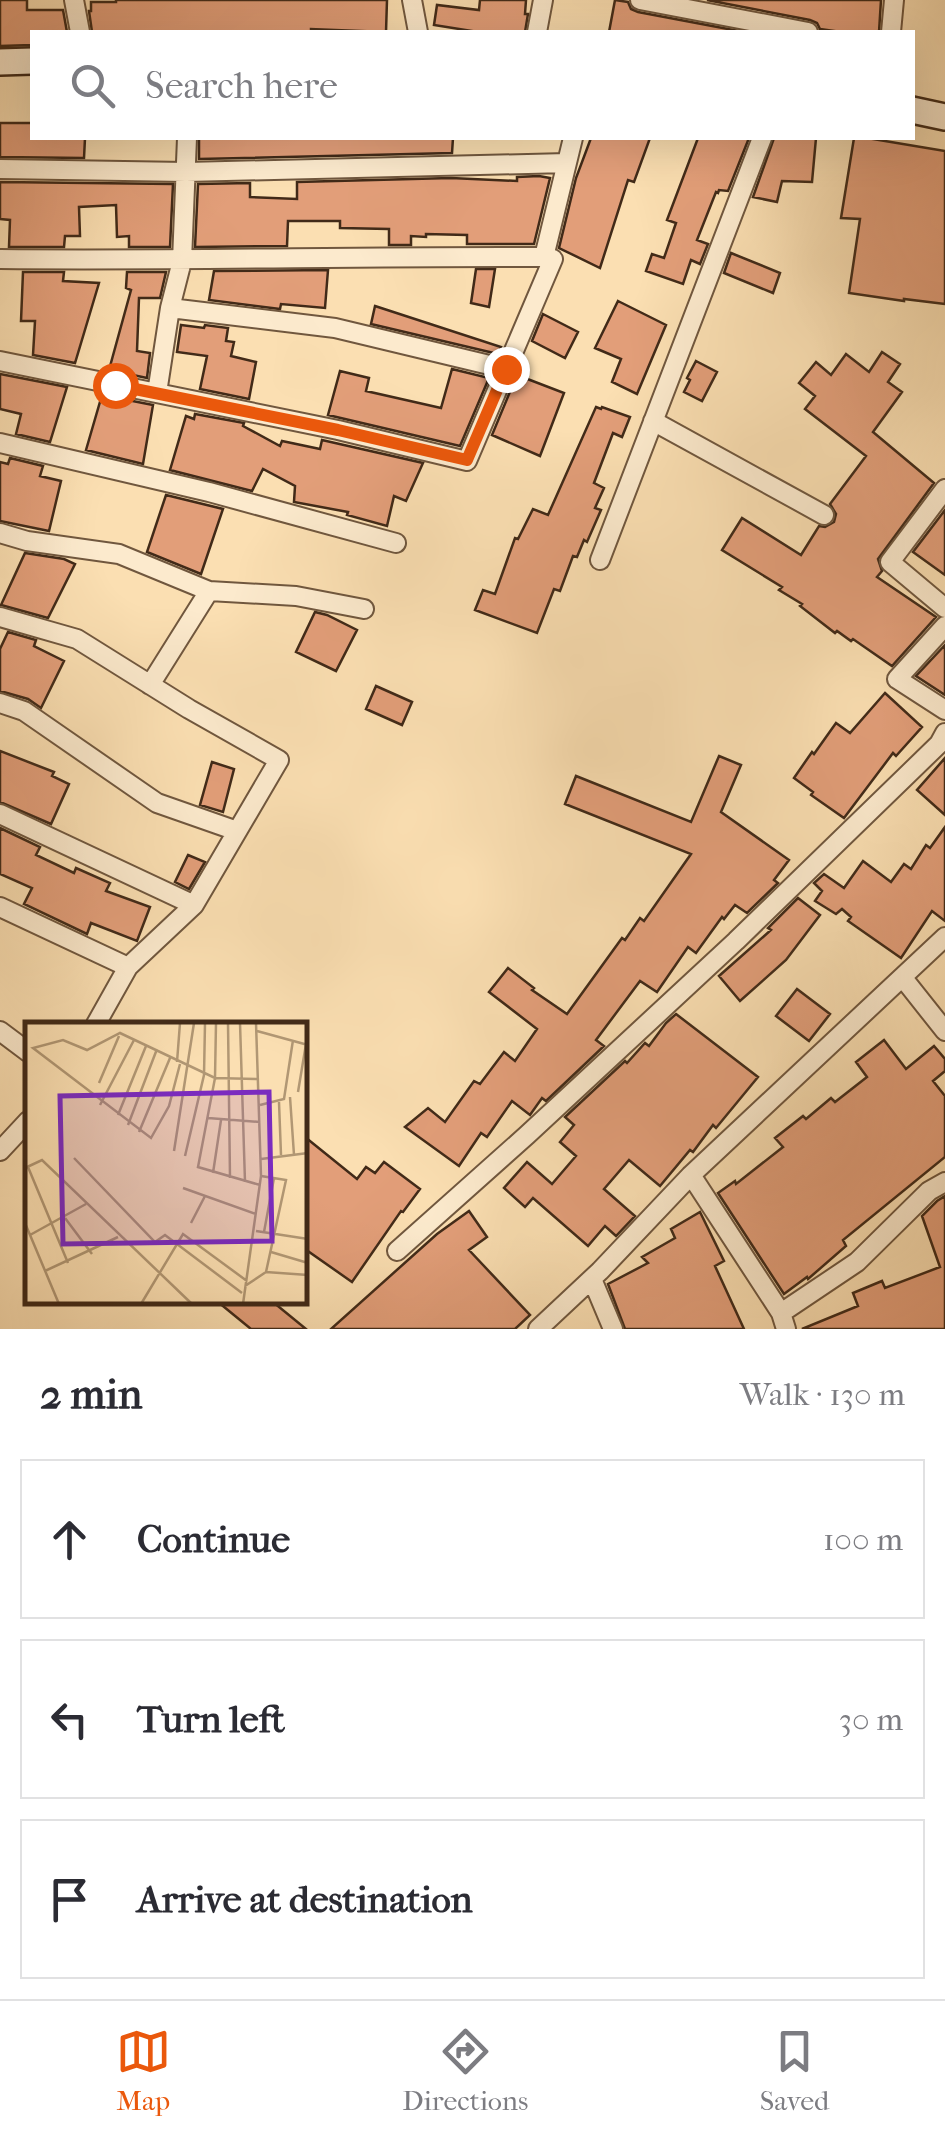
<!DOCTYPE html>
<html lang="en">
<head>
<meta charset="utf-8">
<style>
	body { margin:0; font-family:"IM FELL French Canon",serif; background:#f7f7f7; color:#2b2b33 }
	.stop { position:absolute; width:30px; height:30px; margin:-22px; border:8px solid #ea580c; border-radius:50%; background:#fff }
	.stop.end { background:#ea580c; border-color:#fff; box-shadow:0 2px 10px #0008 }
	.list { margin:0; padding:0; list-style:none }
	h2 { display:flex; justify-content:space-between; align-items:center; height:130px; margin:0; padding:0 40px; font-size:42px }
	h2 small { font-size:32px; font-weight:400; color:#7c7c81 }
	.list li { display:grid; grid-template-columns:65px 1fr auto; gap:30px; align-items:center; box-sizing:border-box; height:160px; margin:0 20px 20px; padding:0 20px; border:2px solid #e1e1e2; border-radius:0px }
	.list b { display:block; font-size:38px; white-space:nowrap }
	.list em { font-size:32px; font-style:normal; color:#7c7c81 }
	.icon { flex:none; width:55px; height:55px; fill:none; stroke:currentColor; stroke-width:2; stroke-linecap:round; stroke-linejoin:round }
	.map { position:relative; flex:none; width:945px; height:1329px; overflow:hidden }
	.search { position:absolute; background:#fff; box-shadow:0 10px 40px #0002; left:30px; right:30px; top:30px; height:110px; display:flex; align-items:center; gap:25px; box-sizing:border-box; padding:0 35px; border-radius:0px; color:#7c7c81; font-size:38px }
	.sheet { height:670px; background:#fff }
	nav { display:flex; justify-content:space-around; align-items:center; box-sizing:border-box; height:140px; border-top:2px solid #e1e1e2; background:#fff; font-size:28px; color:#7c7c81 }
	nav a { display:grid; justify-items:center; gap:5px }
	nav .on { color:#ea580c }
	.map>svg:first-child { display:block }
</style>
</head>
<body>
<div class="map">
<svg width="945" height="1329" viewBox="0 0 945 1329">
	<rect width="100%" height="100%" fill="#fbdfb2"/>
	<filter id="stains"><feTurbulence type="fractalNoise" baseFrequency=".002" numOctaves="4"/><feColorMatrix values="0 0 0 0 .2 0 0 0 0 .09 0 0 0 0 .02 0 0 0 .5 -.17"/></filter>
	<radialGradient id="worn" r=".72"><stop offset=".6" stop-color="#630" stop-opacity="0"/><stop offset="1" stop-color="#630" stop-opacity=".3"/></radialGradient>
	<path fill="#e29e79" stroke="#412a18" stroke-width="2.5" d="M0 0H27V10H63L67 32H32V45L0 46Z
		M116 0H387L386 32 311 29V32H92L89 11H91V2H116Z
		M480 0H526L525 14H528L525 32H478L434 25 437 5 479 10Z
		M615 0 628 2 631 9 638 12 744 32H609Z
		M707 0H881L879 32H841L820 29 817 23 810 20Z
		M0 123H32V138H85L84 158 0 157Z
		M199 138H453L452 153 199 159Z
		M591 138H650L634 182 628 180 600 268 559 248 576 178Z
		M698 138H749L728 191 719 190 718 193 716 192 697 240 708 244 700 264 691 260 683 284 646 271 652 254 664 258 676 223 667 220Z
		M774 138H816L812 182 782 181 777 202 753 197Z
		M854 138H867L945 151V304L904 299V301L849 293 860 219 841 218Z
		M539 176 550 178 534 244H467V235L426 234V237L411 236V245H389V229L340 228V221H288L287 246 195 247 198 184 250 183V197L297 199V182L451 178 517 181V177Z
		M0 182 173 184 170 247H129V236L117 237 116 205 79 207 80 236H65L64 247H9L10 220 0 219Z
		M731 253 780 273 773 293 724 273Z
		M476 269H495L489 307 471 303Z
		M328 270 325 308 281 304 280 309 209 300 214 271Z
		M23 272H64L63 281 99 283 75 363 33 355 35 321H21Z
		M127 272H166L160 298H139L137 351 150 353 147 378 109 370 131 290 126 288Z
		M618 301 666 325 637 394 612 382 621 359 595 348Z
		M375 306 501 347 498 354 371 324Z
		M543 314 578 332 565 358 532 341Z
		M181 325 204 328 205 325 228 328 226 341 234 342 231 356 256 362 249 399 200 389 207 356 177 352Z
		M882 352 900 364 888 382 902 392 873 432 934 483 878 559 882 571 877 577 936 617 892 666 853 639 851 641 837 631 835 633 800 606 802 604 779 590 782 587 722 550 742 518 801 555 819 526 825 527 834 522 836 514 830 504 866 456 805 409 815 396 799 383 816 362 831 375 846 354 869 372Z
		M696 361 717 372 702 401 684 392 690 380 687 378Z
		M452 369 489 378 460 446 328 415 340 371 369 378 366 391 441 408Z
		M0 374 67 387 50 442 16 434 21 414 0 409Z
		M517 375 564 393 540 456 492 435Z
		M102 395 153 405 143 464 86 450Z
		M596 407 601 409 602 407 630 417 622 437 613 433 594 483 604 488 595 508 601 510 587 542 584 540 577 557 573 556 560 591 554 589 537 633 475 610 483 590 495 594 515 538 518 539 533 509 548 515Z
		M195 414 244 423 243 426 280 446 282 441 320 449 322 440 423 463 406 501 394 496 387 526 347 515 348 512 294 502 295 486 263 469 252 491 170 470 186 416 194 419Z
		M10 458 43 466 40 476 61 481 49 531 0 521V462L8 464Z
		M166 495 223 509 201 574 147 552Z
		M945 510V575L913 552Z
		M25 553 64 559 75 564 48 618 1 605Z
		M315 612 327 615 357 630 336 671 296 652Z
		M8 632 36 640 34 646 64 661 41 708 28 699 0 691V649Z
		M945 645V695L916 676Z
		M376 686 412 702 402 725 366 709Z
		M885 693 922 727 896 756 893 753 844 818 811 795 813 792 794 778 812 752 814 754 836 723 850 733Z
		M0 751 54 772 52 776 69 784 51 824 0 802Z
		M719 756 741 765 721 812 789 860 774 880 778 883 747 913 735 905 724 919 722 917 696 953 688 947 657 992 640 981 596 1040 604 1046 546 1101 542 1098 530 1115 512 1101 487 1137 481 1133 459 1166 405 1127 428 1108 445 1122 474 1081 480 1084 504 1052 515 1061 537 1029 489 992 508 968 534 988 532 990 567 1014 622 938 625 940 640 918 644 921 691 854 565 804 576 776 691 822Z
		M945 758V815L917 790Z
		M212 762 234 769 223 812 200 805Z
		M945 827V921L932 911 901 958 848 921 851 917 842 909 836 914 815 901 822 891 814 883 824 874 844 888 863 861 891 882 904 864 911 869 926 845 930 848Z
		M0 828 40 847 36 855 74 873 76 868 110 883 106 891 150 907 137 941 91 923 87 934 24 904 32 888 0 874Z
		M188 855 205 862 189 889 175 882Z
		M798 898 820 915 786 960 740 1001 719 976 771 930 768 928Z
		M797 989 830 1014 809 1041 776 1016Z
		M676 1014 758 1077 716 1128 713 1125 693 1152 690 1150 660 1186 629 1160 604 1189 635 1216 616 1236 605 1226 588 1246 533 1198 525 1207 504 1188 527 1162 552 1184 576 1156 560 1142 574 1125 565 1117 625 1061 627 1063 645 1043 649 1046 666 1023Z
		M884 1040 906 1069 934 1046 945 1059V1071L933 1081 945 1096V1157L843 1240 846 1246 808 1279 807 1277 784 1294 718 1193 735 1181 736 1184 783 1147 775 1138 803 1116 806 1119 831 1098 835 1102 867 1077 856 1062Z
		M305 1137 357 1179 366 1167 375 1173 384 1162 420 1189 403 1212 401 1211 352 1282 305 1249Z
		M945 1196V1329H802L858 1306 853 1293 882 1281 885 1288 940 1267 922 1216 937 1201Z
		M469 1211 487 1237 469 1250 530 1315 515 1329H331L437 1234Z
		M700 1212 724 1261 715 1266 744 1329H625L608 1284 648 1263 642 1257 675 1238 671 1229Z
		M218 1302H273L306 1329H251Z"/>
	<g fill="none" stroke-linecap="round" stroke-linejoin="round">
		<g stroke="#70573e" stroke-width="22">
			<path id="minor" d="M74 0 80 32
				M412 0 418 32
				M640 0 808 32
				M537 32 543 0
				M891 32 894 0
				M0 169 186 172 567 163
				M0 259C182 261 363 256 544 257
				M170 308 335 328 506 369
				M0 361 338 430 467 461 553 259 544 257 573 138
				M157 393 170 308 182 261 187 138
				M653 421 824 515
				M0 443 209 492 396 543
				M945 489 890 562 945 608
				M0 533 27 541 119 554 209 591 296 596 364 609
				M600 560 762 138
				M0 617 77 639 189 709 279 760 194 905 128 967 96 1024
				M945 626 897 679 945 710
				M150 685 209 591
				M0 703 24 711 157 803 237 831
				M0 814 194 905
				M0 907 128 967
				M903 978 945 1031
				M0 1031 28 1052
				M0 1151 28 1121
				M691 1175 781 1313 786 1329
				M397 1251 527 1135 736 941 939 744 945 733
				M592 1279 613 1329
				M781 1313 857 1262 929 1191 945 1182
				M538 1329 600 1271 691 1175 945 937"/>
		</g>
		<g stroke="#412a18" stroke-width="30">
			<path id="secondary" d="M0 62 32 61
				M912 110 945 117"/>
		</g>
		<use href="#minor" stroke="#fceacd" stroke-width="18"/>
		<use href="#secondary" stroke="#fceacd" stroke-width="25"/>
	</g>
	<g fill="none" stroke-linecap="round" stroke-linejoin="round">
		<path stroke="#ea580c" stroke-width="12" d="M115 385 338 430 467 460 506 369"/>
	</g>
	<g transform="translate(25 1022)">
		<rect width="282" height="282" fill="#fbdfb2"/>
		<path fill="none" stroke="#b19774" stroke-width="2.5" d="M203 1 205 156M215 1 220 160M232 9 283 23M152 40 155 1M155 42 144 84 126 116 8 26 38 18 62 28 95 11 190 56 191 1M234 57 190 56 173 145 235 163M74 61 94 14M273 70 281 22M265 75 269 133M254 80 256 133M75 83 109 18M235 83 259 77 268 18M93 93 121 24M183 96 235 100M103 103 132 27M114 110 145 36M149 129 169 1M160 134 179 53 180 1M49 136 130 220 140 213 217 271M236 137 283 131M3 145 43 241M0 146 17 138 167 282M188 151 196 98M236 154 261 158 241 250M158 166 231 192M40 196 67 232M0 201 34 282M166 201 180 174M231 209 283 217M239 210 249 156M5 213 61 182M246 230 283 241M20 249 93 215M220 264 241 250 283 253M116 282 158 212 222 259M218 282 236 154 231 1"/>
		<path fill="#7b2cbf" fill-opacity="0.15" stroke="#7b2cbf" stroke-width="5" d="M244 70 247 219 38 222 35 74Z"/>
		<rect width="282" height="282" fill="none" stroke="#412a18" stroke-width="5"/>
	</g>
	<rect width="100%" height="100%" filter="url(#stains)"/>
	<rect width="100%" height="100%" fill="url(#worn)"/>
</svg>
<div class="stop" style="left:115px;top:385px"></div>
<div class="stop end" style="left:506px;top:369px"></div>
<div class="search"><svg class="icon" aria-label="search" viewBox="0 0 24 24"><circle cx="10" cy="10" r="6"/><path d="M15 15l6 6"/></svg>Search here</div>
</div>
<section class="sheet">
<h2>2 min<small>Walk · 130 m</small></h2>
<ul class="list">
<li><svg class="icon" aria-label="ahead" viewBox="0 0 24 24"><path d="M12 20V5M6 11l6-6 6 6"/></svg><div><b>Continue</b></div><em>100 m</em></li>
<li><svg class="icon" aria-label="left" viewBox="0 0 24 24"><path d="M17 20v-9H6M10 6l-5 5 5 5"/></svg><div><b>Turn left</b></div><em>30 m</em></li>
<li><svg class="icon" aria-label="arrive" viewBox="0 0 24 24"><path d="M6 21V4h12l-3 4 3 4H6"/></svg><div><b>Arrive at destination</b></div></li>
</ul>
</section>
<nav>
<a class="on"><svg class="icon" aria-label="map" viewBox="0 0 24 24"><path d="M3 6l6-2 6 2 6-2v14l-6 2-6-2-6 2zM9 4v14M15 6v14"/></svg>Map</a>
<a><svg class="icon" aria-label="directions" viewBox="0 0 24 24"><path d="M12 3l9 9-9 9-9-9zM9 14v-3h6M13 9l2 2-2 2"/></svg>Directions</a>
<a><svg class="icon" aria-label="saved" viewBox="0 0 24 24"><path d="M7 4h10v16l-5-4-5 4z"/></svg>Saved</a>
</nav>
</body>
</html>
